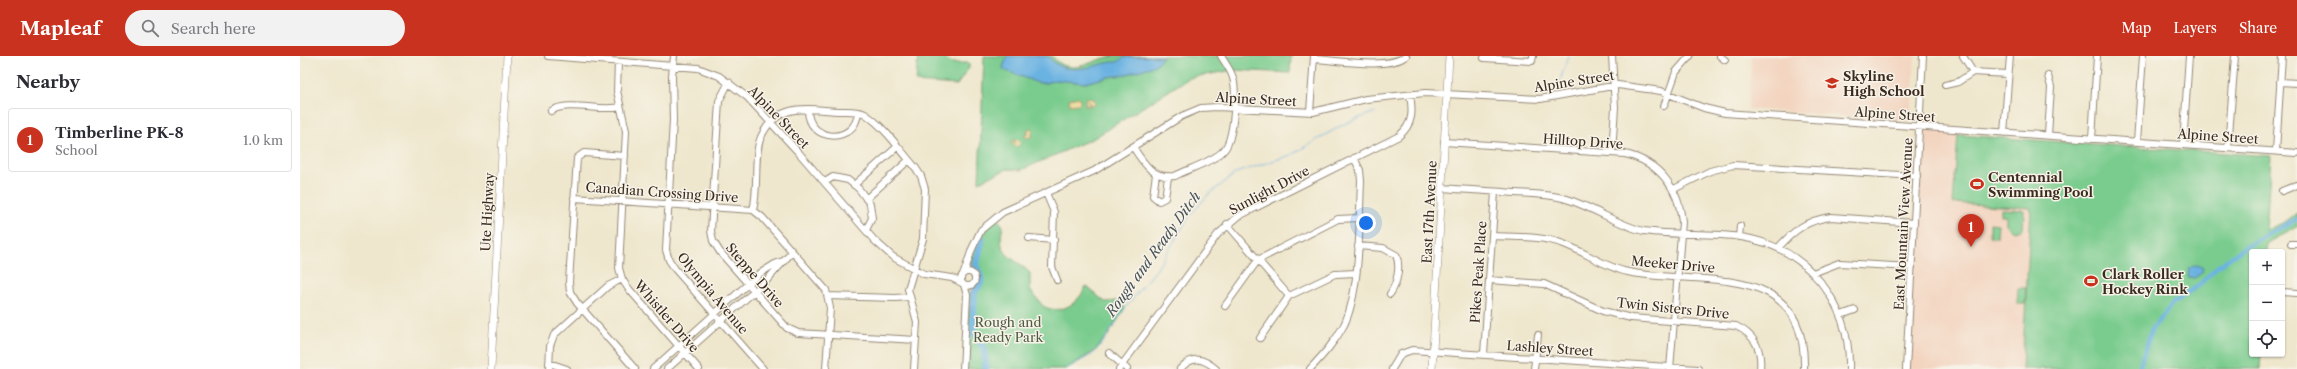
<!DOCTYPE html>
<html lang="en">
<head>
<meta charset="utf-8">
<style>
	body { margin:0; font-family:"Libre Caslon Text",serif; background:#f2f2f3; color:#2b2b33 }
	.controls { position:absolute; right:12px; bottom:12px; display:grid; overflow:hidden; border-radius:4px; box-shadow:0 1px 3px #0004 }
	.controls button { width:36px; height:36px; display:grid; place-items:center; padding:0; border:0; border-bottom:1px solid #e1e1e2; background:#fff; color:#2b2b33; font:20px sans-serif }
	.you { position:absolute; left:1066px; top:167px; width:14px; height:14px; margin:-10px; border:3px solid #fff; border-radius:50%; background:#1a73e8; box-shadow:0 0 0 6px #1a73e833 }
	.badge { display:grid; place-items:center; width:26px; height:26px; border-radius:50%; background:#c8321e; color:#fff; font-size:13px; font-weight:700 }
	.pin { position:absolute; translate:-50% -33px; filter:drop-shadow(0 1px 2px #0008) }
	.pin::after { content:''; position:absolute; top:21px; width:14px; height:12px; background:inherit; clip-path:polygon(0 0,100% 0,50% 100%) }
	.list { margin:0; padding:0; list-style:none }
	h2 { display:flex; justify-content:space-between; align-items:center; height:52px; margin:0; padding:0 16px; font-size:17px }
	h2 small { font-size:13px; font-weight:400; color:#7c7c81 }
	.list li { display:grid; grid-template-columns:26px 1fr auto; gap:12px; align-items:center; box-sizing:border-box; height:64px; margin:0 8px 8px; padding:0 8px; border:1px solid #e1e1e2; border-radius:4px }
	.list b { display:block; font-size:15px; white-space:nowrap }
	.list p { margin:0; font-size:13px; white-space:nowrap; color:#7c7c81 }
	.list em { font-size:13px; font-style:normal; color:#7c7c81 }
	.icon { flex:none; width:22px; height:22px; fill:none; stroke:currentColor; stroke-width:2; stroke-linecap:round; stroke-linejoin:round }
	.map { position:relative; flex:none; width:1997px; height:313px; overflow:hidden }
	header { display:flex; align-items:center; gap:24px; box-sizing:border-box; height:56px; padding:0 20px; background:#c8321e; color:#fff }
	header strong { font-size:19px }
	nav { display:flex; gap:22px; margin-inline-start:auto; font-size:14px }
	.search { width:280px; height:36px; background:#f2f2f3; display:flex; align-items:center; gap:10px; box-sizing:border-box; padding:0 14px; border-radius:22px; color:#7c7c81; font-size:15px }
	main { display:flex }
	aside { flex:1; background:#fff }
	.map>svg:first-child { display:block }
</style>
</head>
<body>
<header>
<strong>Mapleaf</strong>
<div class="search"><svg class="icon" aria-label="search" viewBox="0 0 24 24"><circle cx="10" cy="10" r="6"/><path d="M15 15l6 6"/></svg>Search here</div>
<nav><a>Map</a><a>Layers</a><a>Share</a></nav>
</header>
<main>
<aside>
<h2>Nearby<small></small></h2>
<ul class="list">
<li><span class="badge">1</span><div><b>Timberline PK-8</b><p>School</p></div><em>1.0 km</em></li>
</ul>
</aside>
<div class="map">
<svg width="1997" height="313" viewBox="0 0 1997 313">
	<rect width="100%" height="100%" fill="#f7f3e8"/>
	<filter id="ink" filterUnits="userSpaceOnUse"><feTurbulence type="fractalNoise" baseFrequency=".025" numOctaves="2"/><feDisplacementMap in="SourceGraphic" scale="8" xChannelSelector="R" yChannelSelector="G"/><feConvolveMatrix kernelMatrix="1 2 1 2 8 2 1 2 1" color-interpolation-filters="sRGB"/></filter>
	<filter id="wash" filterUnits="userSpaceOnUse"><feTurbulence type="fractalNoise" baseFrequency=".012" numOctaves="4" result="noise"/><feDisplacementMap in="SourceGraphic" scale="16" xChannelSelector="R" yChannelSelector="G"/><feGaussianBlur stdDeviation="0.9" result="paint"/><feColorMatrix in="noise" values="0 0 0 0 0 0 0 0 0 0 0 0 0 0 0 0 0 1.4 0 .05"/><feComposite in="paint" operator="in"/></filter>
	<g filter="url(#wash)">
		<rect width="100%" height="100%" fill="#efe7cd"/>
		<path fill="#f3d4bf" d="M1452 0H1615L1611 65 1448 53Z
			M1619 71 1658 73 1653 146 1732 151 1722 313H1606Z"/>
		<path fill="#7acc8e" stroke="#5a7b56" d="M618 0H641L652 7H669V12L657 29 616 26Z
			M684 0H752C772 24 793 1 816 0 874 0 933 0 991 0L990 17 933 14 889 22 794 82 721 114 707 113 679 126Z
			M1658 79 1971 100 1966 174 1985 166 1997 157V170L1967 187 1966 196H1952V298H1961L1960 313H1722L1731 152 1653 147Z
			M1701 153 1724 154 1723 173C1717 177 1710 175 1706 169V160H1701Z
			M697 162 703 170C695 201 714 200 730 217V234L743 250C761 260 779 247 786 230L805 246 817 245 825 252 809 278 795 295 766 313H665L670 237 676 225C676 219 672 216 671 210 670 191 684 174 697 162Z
			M1690 167 1698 168 1697 181H1690Z
			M1718 232H1726L1725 248H1717Z"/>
		<path fill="#eeda9e" stroke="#94825e" d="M778 41 781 45 779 48 770 49 769 43Z
			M786 41 795 44V49L791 50 789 45V50L785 49Z
			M731 72 734 74 730 82 725 81V78H729L727 74Z
			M717 83 721 87 717 91 710 87 713 85 716 87 714 84Z"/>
		<path fill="#6ab2e2" stroke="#526e80" d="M707 0H748C765 22 789 10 812 6H817L825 1 863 0 858 7 851 11 824 19 808 21 785 27 755 24 746 27H738L704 14 703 11Z
			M1897 209 1903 212 1902 216 1895 222 1888 221 1889 212Z"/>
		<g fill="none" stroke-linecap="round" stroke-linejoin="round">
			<path stroke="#6ab2e2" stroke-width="1" d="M1256 35 1269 0
				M766 313 793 298 803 286 825 252 857 213 889 161 907 140 936 117 991 99 1044 68 1075 56"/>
			<path stroke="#6ab2e2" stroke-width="4" d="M1839 313 1852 273 1873 247 1899 229 1917 211 1945 191 1997 163"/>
			<path stroke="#6ab2e2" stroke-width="7" d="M681 222 676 210 682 183
				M681 226 674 237 673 275 682 289
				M684 292 686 313"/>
		</g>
	</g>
	<g filter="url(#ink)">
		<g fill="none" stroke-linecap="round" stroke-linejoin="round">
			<g stroke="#958876" stroke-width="8">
				<path id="minor" d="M248 0 398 12 419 20 447 41 499 97 574 184 593 201 624 218 652 222 662 227
					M374 0 372 20 373 64 366 194 369 204 375 213 463 313
					M1185 0 1184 2 1232 5 1233 0
					M1420 0 1425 4
					M1663 0 1673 16
					M1014 3C1037 4 1088 14 1106 0
					M318 6 317 35 326 75 319 212 322 223 328 232 399 313
					M429 26 419 45 411 175 413 185 420 196 487 272 498 277 616 284
					M1980 26 1997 27
					M1645 29 1658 26 1673 16 1707 18
					M1364 50 1376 16 1390 0
					M508 53C507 87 556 89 558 56
					M251 55C268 44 300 56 320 51
					M1010 56 1014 0
					M1704 77 1710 0
					M1748 79 1751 31 1748 20
					M1792 83 1797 0
					M1144 86 1325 98C1359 106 1379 132 1382 166L1370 313
					M1837 86 1843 0
					M1883 89 1889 0
					M833 91C844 108 853 123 875 120 888 113 915 105 924 94 934 83 937 36 933 22 931 14 925 7 921 0
					M1928 92 1935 0
					M1976 95 1982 0
					M1312 97 1315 51 1312 0
					M325 100 284 97 277 102 269 226 270 236 277 247 335 313
					M856 118 853 140 859 145 865 142 868 121
					M525 126 533 121 548 124 559 133 570 148 572 162 566 174
					M554 129 597 91
					M1142 132C1166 134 1190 135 1215 137 1231 138 1247 138 1263 142 1290 149 1319 170 1344 175 1376 180 1409 176 1441 181 1507 191 1551 247 1549 313
					M1374 133 1410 115 1433 109 1617 120
					M1982 135 1997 129
					M746 137 754 156 752 211 757 224
					M274 142 453 154 462 161 526 234 530 252 526 313
					M566 143 609 104
					M453 154C459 132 453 100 461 81 477 46 507 53 538 55 545 55 559 54 565 58 585 71 600 94 615 111L621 120 625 133 623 183 608 233 617 266 614 313
					M927 168 989 240
					M1192 180C1215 181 1240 180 1261 187 1284 195 1304 211 1328 216 1399 231 1507 201 1504 313
					M1439 181 1440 170
					M729 182 754 184
					M1991 188H1997
					M1058 190 1083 192 1096 199C1101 210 1097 228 1090 238
					M1478 192C1494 174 1507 164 1531 161L1614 167
					M661 223a7 7 0 1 1 14 0a7 7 0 1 1-14 0Z
					M664 217 672 193 681 174 703 156 794 115 882 60 901 52 917 51 1013 56 1066 43 1125 37 1240 43 1318 29 1361 35 1404 52 1425 57 1997 97
					M1513 217 1539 207 1612 211
					M1189 224 1244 228 1303 255 1331 262 1436 270C1455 279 1462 293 1460 313
					M1982 236 1997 237
					M528 240 595 242 609 241
					M925 250 958 204 1038 163 1059 162
					M1541 259 1555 254
					M960 282 989 240 1035 218 1056 217
					M809 297 827 313
					M1184 298 1195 136
					M249 307 267 313
					M249 313 250 290 254 279 308 230 322 223
					M353 313 459 218 475 208 483 205
					M367 313 467 224 492 196
					M663 313 667 239 664 229
					M819 313 918 178 939 160 1099 80C1113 68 1113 56 1110 39
					M880 313C893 299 903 302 916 313
					M1010 313C1023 299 1035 286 1044 269 1061 234 1059 166 1061 125L1060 114 1054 102
					M1092 313 1101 298 1112 294 1398 313
					M1234 313 1238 279
					M1606 313 1623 0"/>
			</g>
			<g stroke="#958876" stroke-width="8">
				<path id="major" d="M191 313 207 0
					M1132 313 1149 0"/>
			</g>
			<use href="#minor" stroke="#fff" stroke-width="6"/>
			<use href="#major" stroke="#fff" stroke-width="7"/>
		</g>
	</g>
	<defs>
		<g id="school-bare" transform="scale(1.08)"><path d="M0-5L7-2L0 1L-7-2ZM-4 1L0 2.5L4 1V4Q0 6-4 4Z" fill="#c8321e" stroke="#f7f3e8" stroke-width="2.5" paint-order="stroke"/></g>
		<g id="stadium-bare" transform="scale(1.08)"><path d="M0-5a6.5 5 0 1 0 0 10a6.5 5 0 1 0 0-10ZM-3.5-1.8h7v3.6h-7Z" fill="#c8321e" stroke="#f7f3e8" stroke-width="2.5" paint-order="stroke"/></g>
	</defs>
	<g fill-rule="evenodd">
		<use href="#school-bare" x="1532" y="27"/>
		<use href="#stadium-bare" x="1677" y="128"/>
		<use href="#stadium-bare" x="1791" y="225"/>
	</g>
	<g text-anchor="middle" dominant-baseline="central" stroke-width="3" stroke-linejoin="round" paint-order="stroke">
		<g font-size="13" font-weight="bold" fill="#3b2a1e" stroke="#f7f3e8" text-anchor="start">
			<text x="1543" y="20">Skyline<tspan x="1543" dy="15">High School</tspan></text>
			<text x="1688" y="121">Centennial<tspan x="1688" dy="15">Swimming Pool</tspan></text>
			<text x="1802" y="218">Clark Roller<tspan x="1802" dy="15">Hockey Rink</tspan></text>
		</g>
		<g font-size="13" fill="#3b2a1e" stroke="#f7f3e8">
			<text transform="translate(1274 25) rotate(-9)">Alpine Street</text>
			<text transform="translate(956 43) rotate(3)">Alpine Street</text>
			<text transform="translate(1595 58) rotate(4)">Alpine Street</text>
			<text transform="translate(479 61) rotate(46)">Alpine Street</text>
			<text transform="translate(1918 80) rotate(4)">Alpine Street</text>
			<text transform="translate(1283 85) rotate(4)">Hilltop Drive</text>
			<text transform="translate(969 134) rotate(-28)">Sunlight Drive</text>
			<text transform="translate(362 136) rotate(4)">Canadian Crossing Drive</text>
			<text transform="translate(187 156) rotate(-87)">Ute Highway</text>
			<text transform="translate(1129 156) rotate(-87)">East 17th Avenue</text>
			<text transform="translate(1603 168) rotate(-87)">East Mountain View Avenue</text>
			<text transform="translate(1373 208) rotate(5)">Meeker Drive</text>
			<text transform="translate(1178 216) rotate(-86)">Pikes Peak Place</text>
			<text transform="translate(455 219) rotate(49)">Steppe Drive</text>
			<text transform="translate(413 237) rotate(50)">Olympia Avenue</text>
			<text transform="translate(1373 252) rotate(6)">Twin Sisters Drive</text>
			<text transform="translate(367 260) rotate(49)">Whistler Drive</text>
			<text transform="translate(1250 292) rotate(4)">Lashley Street</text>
		</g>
		<g font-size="13" fill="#4e5b40" stroke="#f7f3e8">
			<text x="708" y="266">Rough and<tspan x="708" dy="15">Ready Park</tspan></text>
		</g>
		<g font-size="14" font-style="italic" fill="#495359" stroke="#f7f3e8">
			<text transform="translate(853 198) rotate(-54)">Rough and Ready Ditch</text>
		</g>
	</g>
</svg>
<div class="controls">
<button>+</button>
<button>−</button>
<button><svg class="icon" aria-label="locate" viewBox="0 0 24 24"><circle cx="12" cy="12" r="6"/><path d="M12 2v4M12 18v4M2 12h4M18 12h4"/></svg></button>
</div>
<div class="you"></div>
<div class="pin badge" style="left:1671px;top:191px">1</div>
</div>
</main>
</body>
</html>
